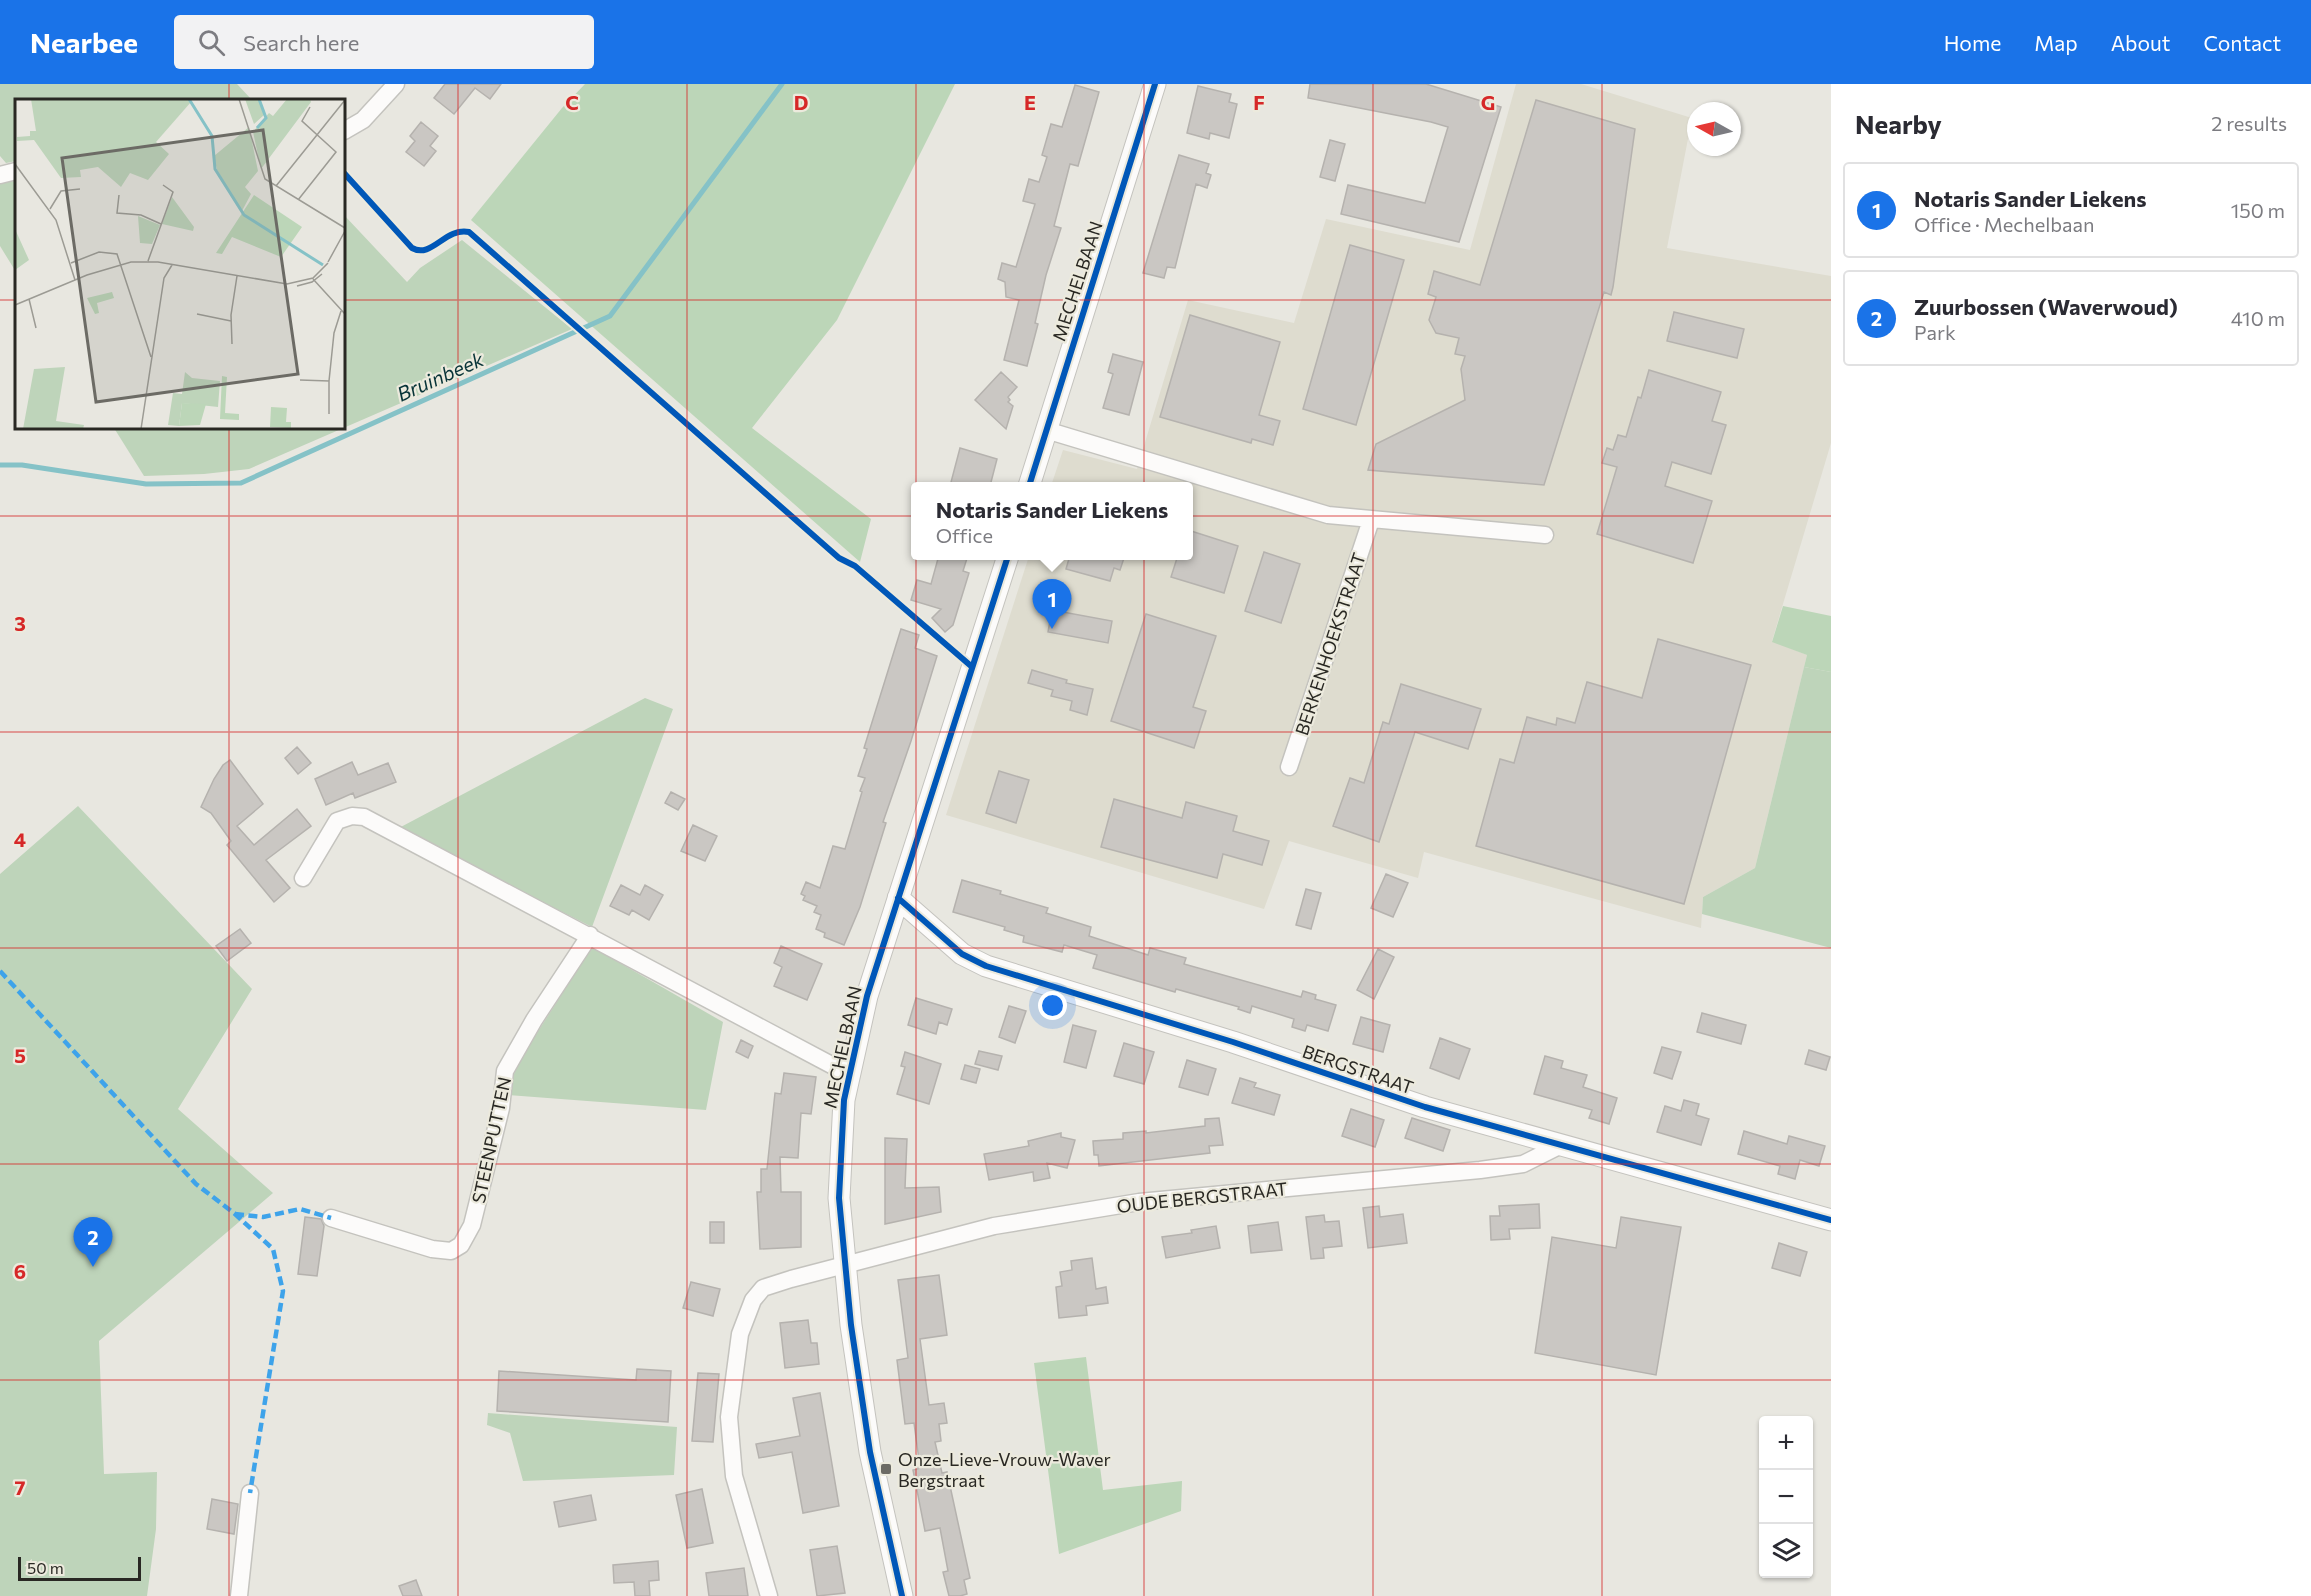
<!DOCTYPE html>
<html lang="en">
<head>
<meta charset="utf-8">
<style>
	body { margin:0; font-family:Commissioner,sans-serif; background:#f2f2f3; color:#2b2b33 }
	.controls { position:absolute; right:18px; bottom:18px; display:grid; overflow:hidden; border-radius:6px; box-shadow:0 2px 4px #0004 }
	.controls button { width:54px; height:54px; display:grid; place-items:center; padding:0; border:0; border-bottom:2px solid #e1e1e2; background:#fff; color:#2b2b33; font:30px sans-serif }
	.compass { position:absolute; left:1687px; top:18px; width:54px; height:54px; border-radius:50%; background:#fff; box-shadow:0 2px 4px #0004; rotate:278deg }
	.scale { position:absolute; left:18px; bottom:15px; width:123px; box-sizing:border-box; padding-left:6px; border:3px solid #292823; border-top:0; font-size:16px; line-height:21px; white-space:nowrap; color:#292823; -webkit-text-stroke:4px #eceadd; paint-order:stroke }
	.you { position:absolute; left:1053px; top:922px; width:21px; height:21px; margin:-15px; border:4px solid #fff; border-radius:50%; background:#1a73e8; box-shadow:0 0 0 9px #1a73e833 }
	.badge { display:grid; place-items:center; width:39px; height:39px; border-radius:50%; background:#1a73e8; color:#fff; font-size:20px; font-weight:700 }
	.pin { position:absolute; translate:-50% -50px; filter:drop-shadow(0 2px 3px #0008) }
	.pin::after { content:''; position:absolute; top:32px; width:21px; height:18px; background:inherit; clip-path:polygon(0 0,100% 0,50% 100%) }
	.popup { position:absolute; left:911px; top:398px; width:282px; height:78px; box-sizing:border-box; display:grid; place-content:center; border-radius:6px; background:#fff; filter:drop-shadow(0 2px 4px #0005); font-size:20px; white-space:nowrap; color:#7c7c81 }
	.popup b { font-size:22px; color:#2b2b33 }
	.popup::after { content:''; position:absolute; left:50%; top:100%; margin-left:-12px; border:12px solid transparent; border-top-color:#fff }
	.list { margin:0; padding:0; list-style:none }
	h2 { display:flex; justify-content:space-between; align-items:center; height:78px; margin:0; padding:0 24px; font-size:26px }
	h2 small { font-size:20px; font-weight:400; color:#7c7c81 }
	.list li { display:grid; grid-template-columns:39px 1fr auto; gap:18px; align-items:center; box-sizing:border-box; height:96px; margin:0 12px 12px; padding:0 12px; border:2px solid #e1e1e2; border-radius:6px }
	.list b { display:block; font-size:22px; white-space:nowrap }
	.list p { margin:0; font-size:20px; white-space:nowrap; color:#7c7c81 }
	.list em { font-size:20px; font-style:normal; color:#7c7c81 }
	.icon { flex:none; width:33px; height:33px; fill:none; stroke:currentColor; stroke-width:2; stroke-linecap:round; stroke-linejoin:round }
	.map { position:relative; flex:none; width:1831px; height:1512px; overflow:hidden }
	header { display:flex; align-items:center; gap:36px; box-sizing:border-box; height:84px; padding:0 30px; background:#1a73e8; color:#fff }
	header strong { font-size:28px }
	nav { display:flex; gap:33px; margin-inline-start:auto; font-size:21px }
	.search { width:420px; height:54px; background:#f2f2f3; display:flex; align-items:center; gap:15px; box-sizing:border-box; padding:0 21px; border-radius:6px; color:#7c7c81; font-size:22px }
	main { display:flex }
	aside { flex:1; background:#fff }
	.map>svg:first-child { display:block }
</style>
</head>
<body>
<header>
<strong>Nearbee</strong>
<div class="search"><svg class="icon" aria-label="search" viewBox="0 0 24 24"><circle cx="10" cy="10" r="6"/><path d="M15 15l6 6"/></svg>Search here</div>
<nav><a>Home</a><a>Map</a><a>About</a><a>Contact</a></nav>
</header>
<main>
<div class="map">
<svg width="1831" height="1512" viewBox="0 0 1831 1512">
	<rect width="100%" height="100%" fill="#e8e7e0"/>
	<path fill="#dedccf" d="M1516 0H1581L1692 34 1667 164 1831 192V359L1772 557 1807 571 1755 784 1703 813 1701 844 1424 768 1418 794 1289 757 1264 825 946 731 1029 472H1188V402H1051L1063 366 1137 385 1188 216 1294 239 1326 135 1470 166Z"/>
	<path fill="#bed4ba" d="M0 0H237L252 16H16V77L6 79 0 72Z
		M16 92V188L0 162V96Z
		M344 131 407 198 420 184 462 156 572 245 249 385 204 390 144 392 114 344H344Z
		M1804 583 1831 588V864L1702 830 1703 813 1755 784Z
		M645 614 673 625 592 843 397 745Z
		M78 722 252 905 178 1025 273 1109 99 1257 104 1390 157 1388 156 1445 147 1512H0V790Z
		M592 863 723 938 706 1026 508 1011 517 980Z
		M488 1329 677 1343 674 1391 523 1397 510 1349 487 1341Z"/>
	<path fill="#bcd6b8" d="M585 0H955L837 236 752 344 871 435 860 478 471 136 562 24Z
		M1783 522 1831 532V588L1804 583 1807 571 1772 558Z
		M1086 1273 1103 1406 1182 1397 1181 1427 1059 1470 1034 1279Z"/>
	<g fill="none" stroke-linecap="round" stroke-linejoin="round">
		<path stroke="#85c2c7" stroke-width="5" d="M0 381H22L146 400 241 399 610 232 782 0"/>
	</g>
	<path fill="#cac7c3" stroke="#b5b2ae" stroke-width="1.5" d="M445 0H501L490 15 475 4 454 30 434 14Z
		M1310 0H1426L1501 23 1459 158 1341 130 1348 101 1425 119 1448 43 1431 38 1308 14Z
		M1075 1 1099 8 1078 82 1070 80 1054 142 1061 144 1046 191 1035 239 1038 240 1027 282 1004 276 1019 216 1006 213 1005 198 998 195 1002 179 1016 183 1035 120 1023 117 1029 95 1039 98 1047 73 1042 71 1051 40 1062 43Z
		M1198 2 1231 10 1229 18 1237 20 1229 54 1210 49 1209 55 1187 49Z
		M1536 16 1635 45 1613 203 1611 211 1604 208 1544 401 1368 386 1376 360 1465 316 1461 285 1465 272 1455 270 1459 254 1436 249 1429 236 1436 213 1428 210 1434 187 1480 201Z
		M421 38 438 52 430 62 436 67 424 82 406 68 415 57 410 52Z
		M1330 56 1345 60 1335 97 1320 93Z
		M1179 71 1209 80 1206 89 1211 91 1207 104 1196 100 1175 184 1167 183 1164 194 1143 189Z
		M1350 161 1404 176 1356 341 1303 325Z
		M1674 228 1744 245 1737 274 1667 257Z
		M1190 231 1280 258 1259 331 1280 337 1273 361 1252 355 1251 359 1160 333Z
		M1113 270 1143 278 1129 331 1103 324 1113 290 1108 288Z
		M1649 286 1721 308 1712 337 1726 341 1711 390 1672 378 1665 402 1712 417 1693 479 1597 450 1617 383 1602 379 1607 364 1613 366 1618 351 1626 353 1638 313 1641 314Z
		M1001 288 1017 303 1008 313 1010 316 1008 318 1013 322 1006 345 975 316Z
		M960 364 997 375 990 402H950Z
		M1188 446 1238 462 1224 509 1171 493 1178 471H1188Z
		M1264 468 1300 480 1281 539 1245 527Z
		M939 471H968L963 487 969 489 953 541 945 548 932 534 941 525 911 516 917 496 931 500Z
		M1070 471H1117L1124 474 1120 486 1114 484 1110 497 1066 485Z
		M1052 526 1112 537 1108 559 1048 548Z
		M1146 530 1216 552 1193 623 1206 627 1194 664 1111 637Z
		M901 545 919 551 915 564 937 572 911 657 883 738 886 739 860 823 844 861 824 853 825 849 816 845 821 831 814 828 817 822 803 816 805 812 801 810 806 798 820 804 833 762 845 765 862 708 860 707 865 694 858 692 867 665 864 664Z
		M1658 555 1751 581 1684 820 1476 762 1500 675 1514 679 1527 633 1556 641 1557 634 1575 639 1587 598 1642 614Z
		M1032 586 1067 596 1066 599 1093 605 1087 631 1070 626 1072 617 1051 612 1053 606 1028 599Z
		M1401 600 1481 625 1468 665 1415 648 1379 758 1333 742 1350 694 1364 699 1383 638 1389 640Z
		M297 663 311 679 298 690 285 674Z
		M230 676 263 720 237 742 254 761 297 725 311 742 266 776 290 804 274 818 227 761 231 757 211 729 201 723 214 695 223 681Z
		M352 678 358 691 388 679 396 698 355 714 353 709 326 721 315 695Z
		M999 687 1029 696 1016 739 986 729Z
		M671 708 685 715 678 726 665 719Z
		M1114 715 1182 734 1186 718 1237 732 1233 747 1269 757 1262 781 1223 770 1217 794 1101 763Z
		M693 741 717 752 705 777 681 767Z
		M1386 790 1408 799 1393 833 1371 824Z
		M962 796 1001 807 1000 810 1048 824 1046 829 1091 843 1089 852 1148 871 1150 864 1186 874 1184 880 1301 913 1303 907 1316 911 1315 915 1336 921 1328 947 1307 941 1305 947 1292 943 1294 935 1252 922 1250 929 1238 925 1239 923 1176 905 1175 908 1093 884 1097 871 1064 861 1062 868 1023 858 1024 852 1004 846 1005 843 953 828Z
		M621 801 640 811 645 801 663 811 649 836 632 826 629 831 610 822Z
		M1306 805 1321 809 1311 845 1296 841Z
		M240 845 251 859 227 877 216 862Z
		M781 862 822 880 807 916 774 902 782 883 774 879Z
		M1378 865 1394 873 1374 915 1357 906Z
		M916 914 952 925 947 941 939 938 936 950 908 941Z
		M1009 922 1026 927 1015 959 999 953Z
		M1702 929 1746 941 1741 960 1697 948Z
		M1361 933 1390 941 1383 968 1353 960Z
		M1073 941 1096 947 1086 984 1064 978Z
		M1440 954 1470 965 1459 995 1430 984Z
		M741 956 753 962 748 974 736 968Z
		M1124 959 1154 968 1144 1000 1114 992Z
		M1662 963 1681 968 1672 995 1654 989Z
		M1809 966 1830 973 1826 986 1805 980Z
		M979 967 1002 972 998 986 975 980Z
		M905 968 941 980 929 1020 897 1010 905 983 901 982Z
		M1545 972 1563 977 1561 984 1587 991 1583 1003 1617 1014 1609 1040 1589 1034 1592 1026 1534 1010Z
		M1187 976 1216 985 1208 1011 1179 1003Z
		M965 981 980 985 976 999 961 995Z
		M784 989 816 993 811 1030 801 1029 798 1074 780 1073 781 1108H801V1163L760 1165 757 1108H761V1085H767L775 1009 781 1010Z
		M1240 994 1256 999 1254 1003 1280 1011 1274 1031 1232 1019Z
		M1684 1016 1699 1020 1696 1031 1709 1035 1701 1061 1657 1048 1665 1022 1681 1027Z
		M1351 1025 1384 1036 1375 1063 1342 1052Z
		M1219 1034 1223 1061 1209 1062 1210 1069 1099 1082 1098 1071H1094L1093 1057 1123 1055V1049L1146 1047V1049L1205 1042V1035Z
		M1412 1034 1450 1046 1443 1067 1405 1054Z
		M1744 1047 1787 1060 1789 1052 1825 1062 1819 1082 1800 1076 1795 1095 1778 1090 1780 1082 1738 1070Z
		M1061 1049V1053L1075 1056 1067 1084 1047 1079 1050 1094 1034 1097 1033 1088 989 1096 984 1070 1029 1062 1028 1057Z
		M885 1054 907 1055 905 1104 939 1103 941 1128 885 1140Z
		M1539 1120 1540 1144 1509 1145 1510 1155 1491 1156 1490 1132H1500L1499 1122Z
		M1379 1122 1380 1133 1403 1130 1407 1159 1368 1164 1363 1124Z
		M1324 1131 1325 1138 1339 1137 1342 1162 1323 1164 1324 1174 1311 1175 1306 1133Z
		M305 1133 321 1135 324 1142 317 1192 298 1190Z
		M1621 1133 1681 1143 1656 1291 1535 1269 1552 1153 1616 1164Z
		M710 1138H724V1159H710Z
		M1278 1138 1282 1166 1251 1169 1248 1142Z
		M1216 1142 1220 1164 1166 1174 1162 1153 1192 1149 1191 1146Z
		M1779 1159 1807 1168 1800 1192 1772 1184Z
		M1092 1174 1096 1205 1106 1203 1108 1219 1086 1222 1087 1231 1059 1234 1056 1203 1062 1202 1060 1188 1072 1186 1071 1177Z
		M939 1191 947 1251 920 1255 929 1321 944 1319 947 1339 939 1340 941 1357 935 1358 942 1389 947 1388 970 1494 964 1496 967 1510 960 1512H949L943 1488 948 1487 940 1444 925 1447 913 1386 918 1385 917 1377 919 1376 914 1339 905 1340 897 1276 908 1274 898 1196Z
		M691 1198 720 1205 713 1232 683 1224Z
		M808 1236 811 1259H817L819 1280 785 1284 780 1239Z
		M637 1285 671 1287 668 1338 497 1327 499 1287 636 1296Z
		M698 1289 719 1290 713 1358 692 1357Z
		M820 1309 839 1422 803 1429 792 1368 759 1374 756 1360 800 1352 793 1314Z
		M702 1405 713 1459 687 1464 676 1411Z
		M591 1411 596 1436 559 1443 554 1418Z
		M212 1415 238 1420 234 1450 207 1445Z
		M837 1462 845 1509 817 1512 810 1466Z
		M658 1477 659 1496 649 1497 650 1512H635L634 1498 614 1499 613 1481Z
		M744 1484 748 1512H709L706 1489Z
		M416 1496 422 1512H403L399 1502Z"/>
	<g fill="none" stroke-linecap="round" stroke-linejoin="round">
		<g stroke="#c4c3be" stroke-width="19">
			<path id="minor" d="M344 47 363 36 396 0
				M0 91 16 87
				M1046 346 1328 431 1545 451
				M1289 683 1371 436
				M303 794 337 737 352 732 364 733 839 985 849 988
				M331 1134 432 1165 451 1167 461 1161 472 1141 501 1024 505 987 534 936 590 851
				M239 1512 250 1409
				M769 1512 734 1392 729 1333 740 1250 753 1216 763 1204 791 1195 994 1142 1139 1118 1480 1086 1523 1080 1561 1061"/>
		</g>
		<g stroke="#c4c3be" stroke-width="23">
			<path id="tertiary" d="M1029 402 1155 0
				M898 814 962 870 986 882 1233 958 1425 1023 1831 1136
				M902 1512 870 1368 851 1241 839 1114 844 1016 867 912 1008 472"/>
		</g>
		<use href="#minor" stroke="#fcfbfa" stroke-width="16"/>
		<use href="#tertiary" stroke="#fcfbfa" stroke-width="21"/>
		<path stroke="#3ea3ea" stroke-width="4.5" stroke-dasharray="9 4.5" stroke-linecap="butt" d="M0 887 196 1100 235 1130 273 1165 283 1207 250 1409
			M235 1130 263 1133 300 1125 331 1134"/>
		<g stroke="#eceadd" stroke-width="10">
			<path id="cycleway" d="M344 89 412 164C432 175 445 143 469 148L839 474 855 482 971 582
				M1029 402 1155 0
				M898 814 962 870 986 882 1233 958 1425 1023 1831 1136
				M902 1512 870 1368 851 1241 839 1114 844 1016 867 912 1008 472"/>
		</g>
		<use href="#cycleway" stroke="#0057b8" stroke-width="6"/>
	</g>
	<path fill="none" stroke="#d62828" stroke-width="1.5" stroke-opacity="0.55" d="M229 0V16M458 0V1512M687 0V1512M916 0V1512M1144 0V1512M1373 0V1512M1602 0V1512M0 216H16M344 216H1831M229 344V1512M0 432H1831M0 648H1831M0 864H1831M0 1080H1831M0 1296H1831"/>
	<rect fill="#6c6b65" stroke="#eceadd" stroke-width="2" x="880" y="1379" width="12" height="12" rx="3"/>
	<g text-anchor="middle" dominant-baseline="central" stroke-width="4.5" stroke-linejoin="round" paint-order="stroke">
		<g font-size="18" fill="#292823" stroke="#eceadd">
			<text transform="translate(1077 197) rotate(-72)">MECHELBAAN</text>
			<text transform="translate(1330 560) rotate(-72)">BERKENHOEKSTRAAT</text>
			<text transform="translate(842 963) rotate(-78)">MECHELBAAN</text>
			<text transform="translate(1358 985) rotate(19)">BERGSTRAAT</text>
			<text transform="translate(491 1056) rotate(-78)">STEENPUTTEN</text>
			<text transform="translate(1202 1113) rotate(-6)">OUDE BERGSTRAAT</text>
		</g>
		<g font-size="18" fill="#292823" stroke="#eceadd" text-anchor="start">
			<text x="898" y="1375">Onze-Lieve-Vrouw-Waver<tspan x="898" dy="21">Bergstraat</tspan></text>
		</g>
		<g font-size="20" font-style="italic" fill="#073337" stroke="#eceadd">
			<text transform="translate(440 292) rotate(-24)">Bruinbeek</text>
		</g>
	</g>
	<g transform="translate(15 15)">
		<rect width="330" height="330" fill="#e8e7e0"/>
		<path d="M16 0H173L176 3 141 43 154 55 133 81 115 74 106 88 83 68 65 71 66 78 46 79 19 41 2 42V38L15 37V32H21ZM230 0H243L249 16 239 25ZM272 0H295L296 3 246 70 238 33 254 14 258 17ZM234 28 243 72 230 88 236 95 227 112 202 71 199 57ZM157 98 179 128 178 132 147 125ZM123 117 145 126 137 145 125 144ZM0 130 14 161 0 171ZM50 268 41 322 69 326 68 330H8L19 270ZM170 273 177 279 205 282 203 308 167 304 164 327 153 326 158 294 167 295Z" fill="#bed4ba"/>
		<path d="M239 96 287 128 266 158 217 138 207 155 201 154ZM97 193 99 199 82 204 84 214 80 215 72 199ZM207 277 212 278 210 314 224 315V321L205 320ZM167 304 191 305 185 326 164 327ZM256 308 272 309 271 323H276V329L255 328Z" fill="#bcd6b8"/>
		<path fill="none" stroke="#85c2c7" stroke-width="3" d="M174 0 197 37 200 70 229 116 308 166M242 29 251 19 244 0"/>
		<path fill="none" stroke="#9c9b94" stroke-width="1.5" d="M224 0 250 80 330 129M0 65 41 121 60 181M261 87 330 1M104 96 102 114 126 116 146 125M283 101 321 53 287 22 295 8M35 110 46 92 65 90M133 162 158 93 148 86M313 163 330 132M56 164 84 153 102 155 136 258M298 180 330 215M282 187 297 183 307 175M14 200 21 229M0 206 72 176 116 163H143L272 185 298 179 313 164M182 215 216 222M217 245 216 216 222 177M285 281 314 282 319 234 326 212M314 282V315M126 330 149 179 157 166"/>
		<path fill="#6c6b65" fill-opacity="0.15" stroke="#6c6b65" stroke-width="3" d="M248 31 283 275 81 303 47 59Z"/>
		<rect width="330" height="330" fill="none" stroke="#292823" stroke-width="3"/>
	</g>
	<g font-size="20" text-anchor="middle" font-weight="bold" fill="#d62828" stroke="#eceadd" stroke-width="4.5" stroke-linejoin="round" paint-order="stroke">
		<text x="572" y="26">C</text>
		<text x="801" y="26">D</text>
		<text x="1030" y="26">E</text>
		<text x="1259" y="26">F</text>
		<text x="1488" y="26">G</text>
		<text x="20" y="547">3</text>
		<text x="20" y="763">4</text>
		<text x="20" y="979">5</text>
		<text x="20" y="1195">6</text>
		<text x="20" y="1411">7</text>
	</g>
</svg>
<div class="controls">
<button>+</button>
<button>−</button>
<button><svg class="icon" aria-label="layers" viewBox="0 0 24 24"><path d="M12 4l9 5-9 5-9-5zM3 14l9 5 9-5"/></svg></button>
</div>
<svg class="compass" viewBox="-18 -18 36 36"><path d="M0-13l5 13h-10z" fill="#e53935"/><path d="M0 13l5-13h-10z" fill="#7c7c81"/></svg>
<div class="scale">50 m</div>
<div class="you"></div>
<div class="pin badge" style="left:1052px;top:545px">1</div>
<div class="popup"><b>Notaris Sander Liekens</b>Office</div>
<div class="pin badge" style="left:93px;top:1183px">2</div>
</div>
<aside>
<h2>Nearby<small>2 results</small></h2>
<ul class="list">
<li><span class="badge">1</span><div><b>Notaris Sander Liekens</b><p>Office · Mechelbaan</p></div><em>150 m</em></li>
<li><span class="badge">2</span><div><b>Zuurbossen (Waverwoud)</b><p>Park</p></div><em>410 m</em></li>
</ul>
</aside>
</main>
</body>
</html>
